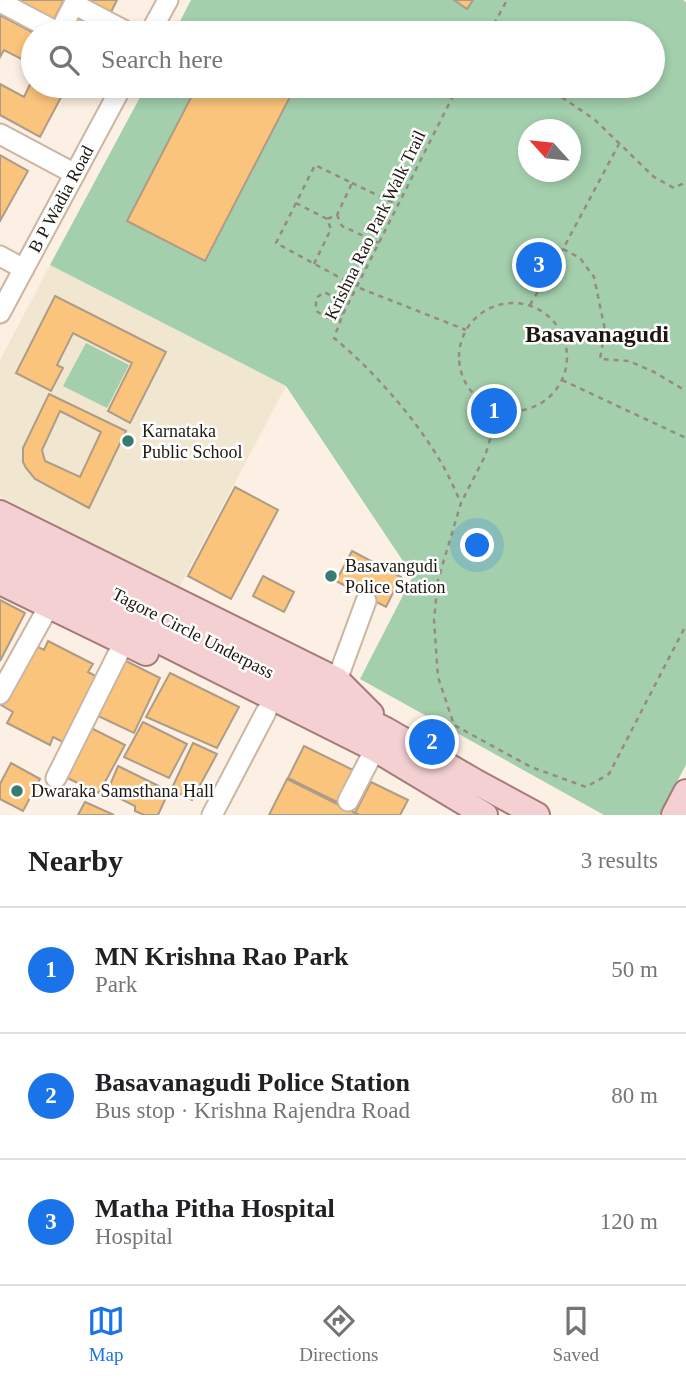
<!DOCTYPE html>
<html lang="en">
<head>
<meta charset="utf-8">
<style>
	body { margin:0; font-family:"Times New Roman",serif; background:#f2f2f2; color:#202124 }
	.compass { position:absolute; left:518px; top:119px; width:63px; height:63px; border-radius:50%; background:#fff; box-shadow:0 4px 10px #0003; rotate:297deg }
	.you { position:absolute; left:478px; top:546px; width:24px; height:24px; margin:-18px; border:5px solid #fff; border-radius:50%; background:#1a73e8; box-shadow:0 0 0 10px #1a73e833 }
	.badge { display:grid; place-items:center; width:46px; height:46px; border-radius:50%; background:#1a73e8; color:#fff; font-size:23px; font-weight:700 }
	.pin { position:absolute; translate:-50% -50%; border:4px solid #fff; box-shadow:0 2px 7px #0006 }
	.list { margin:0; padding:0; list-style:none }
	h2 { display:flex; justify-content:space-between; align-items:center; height:91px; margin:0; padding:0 28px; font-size:30px }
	h2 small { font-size:23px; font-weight:400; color:#757577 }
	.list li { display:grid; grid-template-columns:46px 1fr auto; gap:21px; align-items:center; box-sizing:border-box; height:126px; padding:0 28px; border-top:2px solid #e0e0e0 }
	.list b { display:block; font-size:26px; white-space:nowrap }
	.list p { margin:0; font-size:23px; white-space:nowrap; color:#757577 }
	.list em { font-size:23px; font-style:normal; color:#757577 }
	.icon { flex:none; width:38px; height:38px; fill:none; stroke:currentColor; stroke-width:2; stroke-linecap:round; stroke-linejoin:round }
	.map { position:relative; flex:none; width:686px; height:815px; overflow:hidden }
	.search { position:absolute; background:#fff; box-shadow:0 4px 10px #0003; left:21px; right:21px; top:21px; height:77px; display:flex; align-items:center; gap:18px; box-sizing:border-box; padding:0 24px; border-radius:38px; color:#757577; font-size:26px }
	.sheet { height:469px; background:#fff }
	nav { display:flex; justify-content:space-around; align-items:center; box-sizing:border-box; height:98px; border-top:2px solid #e0e0e0; background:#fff; font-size:19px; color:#757577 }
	nav a { display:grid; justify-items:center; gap:4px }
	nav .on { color:#1a73e8 }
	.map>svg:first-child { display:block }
</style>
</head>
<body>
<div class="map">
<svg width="686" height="815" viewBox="0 0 686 815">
	<rect width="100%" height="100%" fill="#fcefe3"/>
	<path fill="#f1e7d1" d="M50 265 286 386 179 588 0 497V360Z"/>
	<path fill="#a3cfad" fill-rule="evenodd" d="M191 0H683L686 2V765L659 815H604L360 679 413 576 286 386 50 265 146 86H653V33H174ZM528 130H570V172H528Z
		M86 343 129 365 107 408 63 386Z"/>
	<path fill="#fbc47c" stroke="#ae9c87" stroke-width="2" fill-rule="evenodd" d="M17 0H64L54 19Z
		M75 0H117L107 20Z
		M454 0H473L467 9Z
		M80 13 115 33H69Z
		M0 15 34 33 33 65 4 50 0 57Z
		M33 78V86H67L40 137 0 115V84L24 97Z
		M197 86H289L294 89 205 261 127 221Z
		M0 155 28 171 0 221Z
		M541 251 553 259 544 276 531 269Z
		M55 296 166 352 130 423 108 411 132 363 73 333 57 365 63 368 51 391 16 373Z
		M49 394 126 431 89 508 35 479 26 468 23 462V448ZM60 411 101 432 80 477 45 461 42 450Z
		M235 487 278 510 231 599 188 576Z
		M352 551 401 577 386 607 336 581Z
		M263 576 294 592 284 612 253 596Z
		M0 600 25 613 0 661Z
		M48 641 93 664 88 672 103 680 69 745 53 737 50 745 7 723 13 712 1 705 32 644 44 650Z
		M122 659 160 678 134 733 96 715Z
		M170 673 239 707 217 748 146 717Z
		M143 722 187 744 169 778 124 757Z
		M89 727 125 745 99 793 63 776Z
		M193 743 217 754 192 800 171 790Z
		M304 746 353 770 337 802 288 778Z
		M11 763 40 779 23 811 0 799V784Z
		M118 766 169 791 158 815H144L135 811V806L107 792Z
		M287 779 359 815H269Z
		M371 782 408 800 400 815H360L355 813Z
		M85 802 114 815H78Z"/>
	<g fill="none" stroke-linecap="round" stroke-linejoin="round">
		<g stroke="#cab6a2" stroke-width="23">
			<path id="minor" d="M4 4 59 33 74 4 129 33
				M150 33 168 0
				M0 134 75 174
				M0 256 24 269
				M0 313 122 86
				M337 680 366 601
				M0 694 49 606
				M56 778 124 642
				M348 801 375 749
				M212 815 266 712"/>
		</g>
		<g stroke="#a57a7a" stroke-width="28">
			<path id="major" d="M0 513 337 680 371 714
				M0 537 386 730 476 782 537 815
				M0 561 375 749 485 815
				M0 582 146 653
				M674 815 686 792"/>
		</g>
		<path stroke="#958b80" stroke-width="2.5" stroke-dasharray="5 5" stroke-linecap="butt" d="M489 33 507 0
			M458 86 343 314 334 338C374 371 416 419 442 464 449 476 455 490 461 503
			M545 86 594 119 654 177 674 188 686 182
			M352 183 398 205
			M296 203 276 243 357 287 466 330
			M327 219 296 203 315 165 352 183 337 215
			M563 249 580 258 594 277 605 330 600 359 629 361 654 372 686 391
			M314 264 331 229 327 219 337 215 342 226 379 243
			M459 357a54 54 0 1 1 108 0a54 54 0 1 1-108 0Z
			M530 305 563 249 619 144
			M335 311 336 298 324 292 316 298V311L328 318 335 311 343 314
			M562 380 686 438
			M499 410 485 456 461 503 438 580 434 620 438 677 454 725 531 767 586 787 609 774 686 625"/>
		<use href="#minor" stroke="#fff" stroke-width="19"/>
		<use href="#major" stroke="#f5d0d2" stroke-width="24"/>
	</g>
	<g fill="#377c71" stroke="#fff" stroke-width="2.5">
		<circle cx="128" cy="441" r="7"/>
		<circle cx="331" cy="576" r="7"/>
		<circle cx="17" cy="791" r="7"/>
	</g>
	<g text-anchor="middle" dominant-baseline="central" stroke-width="5" stroke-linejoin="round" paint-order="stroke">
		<g font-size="18" fill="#1e170f" stroke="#fff">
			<text transform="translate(61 199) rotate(-62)">B P Wadia Road</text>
			<text transform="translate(375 225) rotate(-64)">Krishna Rao Park Walk Trail</text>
			<text transform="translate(193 633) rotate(27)">Tagore Circle Underpass</text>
		</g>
		<g font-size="18" fill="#1e170f" stroke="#fff" text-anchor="start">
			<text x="142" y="431">Karnataka<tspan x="142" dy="21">Public School</tspan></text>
			<text x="345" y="566">Basavangudi<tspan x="345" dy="21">Police Station</tspan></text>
			<text x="31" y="791">Dwaraka Samsthana Hall</text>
		</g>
		<g font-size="24" font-weight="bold" fill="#1e170f" stroke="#fff">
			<text x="597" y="334">Basavanagudi</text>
		</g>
	</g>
</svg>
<svg class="compass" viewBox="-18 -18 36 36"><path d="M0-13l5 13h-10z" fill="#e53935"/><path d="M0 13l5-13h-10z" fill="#757577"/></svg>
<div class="you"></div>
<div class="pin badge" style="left:494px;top:411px">1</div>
<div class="pin badge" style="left:432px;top:742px">2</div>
<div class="pin badge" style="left:539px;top:265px">3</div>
<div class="search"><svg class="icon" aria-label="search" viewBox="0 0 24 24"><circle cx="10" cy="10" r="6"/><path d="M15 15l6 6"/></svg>Search here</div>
</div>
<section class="sheet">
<h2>Nearby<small>3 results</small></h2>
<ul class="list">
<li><span class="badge">1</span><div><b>MN Krishna Rao Park</b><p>Park</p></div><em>50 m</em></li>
<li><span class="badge">2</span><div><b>Basavanagudi Police Station</b><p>Bus stop · Krishna Rajendra Road</p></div><em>80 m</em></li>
<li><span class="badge">3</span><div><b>Matha Pitha Hospital</b><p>Hospital</p></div><em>120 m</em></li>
</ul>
</section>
<nav>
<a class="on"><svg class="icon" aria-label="map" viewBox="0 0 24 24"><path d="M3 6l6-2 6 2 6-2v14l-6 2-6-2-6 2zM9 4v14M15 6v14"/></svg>Map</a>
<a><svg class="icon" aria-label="directions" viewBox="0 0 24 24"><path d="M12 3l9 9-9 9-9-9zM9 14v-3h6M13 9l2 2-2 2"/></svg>Directions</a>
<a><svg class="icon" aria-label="saved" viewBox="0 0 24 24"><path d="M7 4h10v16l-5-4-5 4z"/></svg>Saved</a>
</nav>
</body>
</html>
